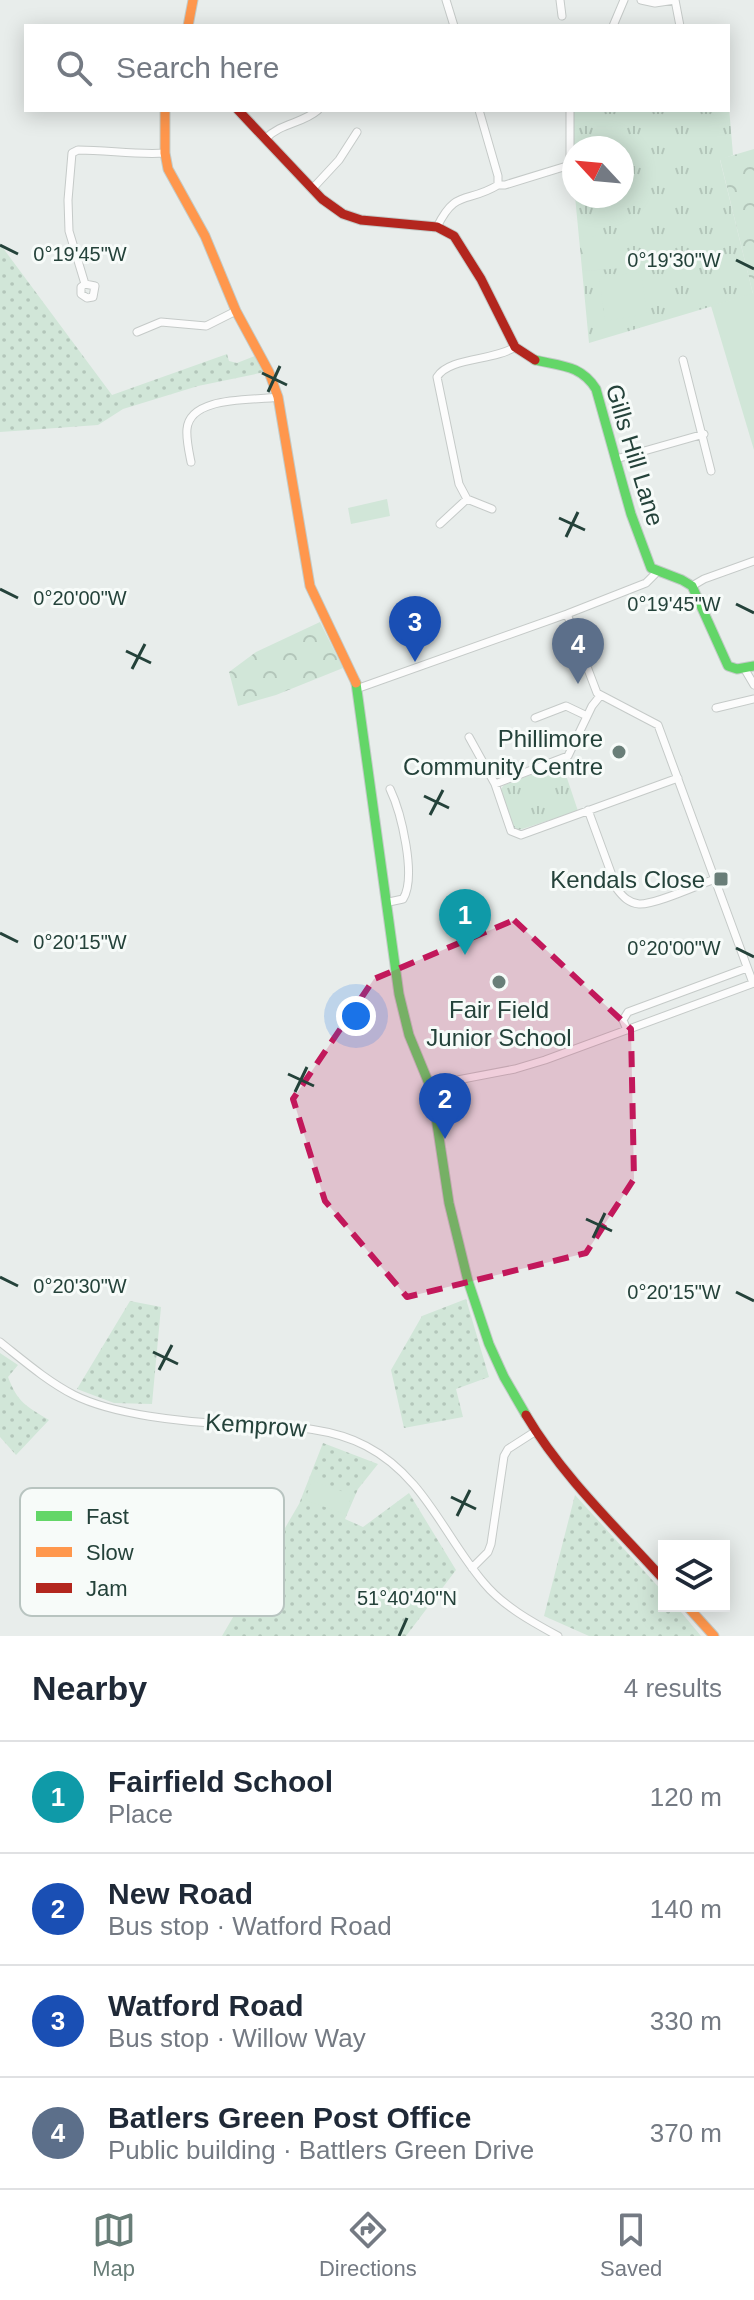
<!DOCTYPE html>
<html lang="en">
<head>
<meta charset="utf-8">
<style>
	body { margin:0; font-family:Arial,sans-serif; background:#f6f6f7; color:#1f2937 }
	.controls { position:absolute; right:24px; bottom:24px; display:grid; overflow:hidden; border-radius:0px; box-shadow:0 4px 20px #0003 }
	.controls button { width:72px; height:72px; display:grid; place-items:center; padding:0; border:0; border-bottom:2px solid #e0e1e3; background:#fff; color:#1f2937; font:40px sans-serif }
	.compass { position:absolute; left:562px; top:136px; width:72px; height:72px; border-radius:50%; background:#fff; box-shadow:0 4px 20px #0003; rotate:296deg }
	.you { position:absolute; left:356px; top:1016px; width:28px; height:28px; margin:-20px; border:6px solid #fff; border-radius:50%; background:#1a73e8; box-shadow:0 0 0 12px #1a73e833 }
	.badge { display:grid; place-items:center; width:52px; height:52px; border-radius:50%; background:#697e78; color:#fff; font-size:26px; font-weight:700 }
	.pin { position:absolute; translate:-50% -66px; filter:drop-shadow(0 2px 4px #0008) }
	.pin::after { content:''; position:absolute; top:42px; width:28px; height:24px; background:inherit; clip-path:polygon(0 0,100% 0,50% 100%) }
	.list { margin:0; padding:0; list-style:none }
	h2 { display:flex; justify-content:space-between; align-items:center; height:104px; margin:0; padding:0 32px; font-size:34px }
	h2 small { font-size:26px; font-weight:400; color:#747a83 }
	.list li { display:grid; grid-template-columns:52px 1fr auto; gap:24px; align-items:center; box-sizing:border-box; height:112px; padding:0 32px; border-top:2px solid #e0e1e3 }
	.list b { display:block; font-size:30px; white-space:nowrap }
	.list p { margin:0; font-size:26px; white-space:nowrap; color:#747a83 }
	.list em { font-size:26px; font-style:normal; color:#747a83 }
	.icon { flex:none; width:44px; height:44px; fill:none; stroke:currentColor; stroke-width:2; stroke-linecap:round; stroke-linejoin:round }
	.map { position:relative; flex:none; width:754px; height:1636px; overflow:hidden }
	.search { position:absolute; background:#fff; box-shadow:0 4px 20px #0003; left:24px; right:24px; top:24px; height:88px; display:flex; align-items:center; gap:20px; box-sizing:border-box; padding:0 28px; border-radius:0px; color:#747a83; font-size:30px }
	.sheet { height:552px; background:#fff }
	nav { display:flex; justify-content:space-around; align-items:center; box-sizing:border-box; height:112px; border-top:2px solid #e0e1e3; background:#fff; font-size:22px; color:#747a83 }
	nav a { display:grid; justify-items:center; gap:4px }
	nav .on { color:#697e78 }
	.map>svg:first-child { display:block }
</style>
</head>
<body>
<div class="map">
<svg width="754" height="1636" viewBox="0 0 754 1636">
	<defs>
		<pattern id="grass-dots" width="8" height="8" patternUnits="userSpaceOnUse" patternTransform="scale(2)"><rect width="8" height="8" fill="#d1e6d8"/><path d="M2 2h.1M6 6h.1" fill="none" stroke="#b3c6ba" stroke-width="1.8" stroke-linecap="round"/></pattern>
		<pattern id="forest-crowns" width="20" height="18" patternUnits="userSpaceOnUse" patternTransform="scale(2)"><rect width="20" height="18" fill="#d1e6d8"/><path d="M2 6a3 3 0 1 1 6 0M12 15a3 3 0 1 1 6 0" fill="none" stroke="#b3c6ba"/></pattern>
		<pattern id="park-tufts" width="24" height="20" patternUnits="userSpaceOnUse" patternTransform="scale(2)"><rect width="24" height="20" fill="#d1e6d8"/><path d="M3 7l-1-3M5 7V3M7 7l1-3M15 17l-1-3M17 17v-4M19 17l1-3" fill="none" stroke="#b3c6ba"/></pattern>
	</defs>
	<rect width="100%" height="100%" fill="#e8edeb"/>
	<path fill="url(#grass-dots)" d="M0 244 112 395 227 354 229 361 237 363 257 355 265 372 198 386 123 409 98 425 0 432Z
		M466 1299 489 1377 456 1389 463 1417 404 1428 391 1370 422 1316Z
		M130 1301 161 1307 152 1404 114 1403 77 1389Z
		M0 1353 18 1365 8 1377C18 1403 26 1406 49 1420L16 1455 0 1437Z
		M323 1443 378 1464 358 1489 345 1519 363 1527 409 1493 456 1570 406 1636H222L299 1504Z
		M575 1495 664 1593V1606H676L701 1636H589L544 1616Z"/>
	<path fill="url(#forest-crowns)" d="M754 149V293L753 294 720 159Z
		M320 622 343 668 276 695 238 706 229 672 256 652Z"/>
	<path fill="url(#park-tufts)" d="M728 95 733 155 720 160 753 294 589 343 575 196H622V148H574V185L573 110H728Z
		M562 763 578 811 519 830 513 827 501 789 504 785Z"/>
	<path fill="#d1e6d8" d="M618 234 623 268 584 271 582 237Z
		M641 272 647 314 605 321 599 277Z
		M754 293V450L711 306Z
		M387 499 390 516 351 524 348 508Z
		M312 1480 352 1495 345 1514 305 1500Z"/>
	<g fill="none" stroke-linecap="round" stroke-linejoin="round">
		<g stroke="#c5cac8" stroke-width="9">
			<path id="street" d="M446 0 454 26
				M560 0 562 16
				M641 0 655 3 675 0
				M675 0 680 26
				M613 26 624 0
				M479 110 498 176V185
				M265 139C282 122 302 124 318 110
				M313 188 339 160 357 132
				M437 227C456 188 467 204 498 185H505L570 165V110
				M85 284 81 287V294L87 298 93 297 95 286 85 284 69 231 68 200 72 153 78 150C108 150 136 155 165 153
				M137 332 161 322 206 326 236 311
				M683 360 711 471
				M616 459 704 434
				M191 462C189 452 186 439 187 429 190 395 255 401 278 397
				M492 509 467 499 459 484 437 377C449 357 494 361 515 347
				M440 524 467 499
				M692 586 704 579 754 561
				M567 614 597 693 658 725 753 983
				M744 668 754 685
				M359 688 567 614 646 583 657 572
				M600 696 592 706 568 756 495 784 511 831 521 835 678 778
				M716 708 754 699
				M535 718 566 706 587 716
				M469 737 495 784
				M588 810 617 889C623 897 629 903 639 904 655 905 698 885 715 879
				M389 902 403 899C417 877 401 812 390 789
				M627 1030 623 1020 628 1012 747 968
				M432 1091 447 1082 515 1069 545 1060 754 983
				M0 1342C24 1361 47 1381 74 1395 114 1415 184 1422 229 1424 276 1427 324 1424 366 1446 424 1476 444 1536 484 1583 503 1606 532 1622 558 1636
				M472 1568 488 1552 491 1544 504 1456 508 1449 536 1431"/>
		</g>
		<g stroke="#c3cbc8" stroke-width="11">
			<path id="fast" d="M535 360C561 366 581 365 596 389L631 514 651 568 682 580 692 586 728 666 737 669 754 666
				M356 683 399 994 409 1035 432 1091 449 1203 468 1281 489 1344 504 1377 526 1415"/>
		</g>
		<g stroke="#c3cbc8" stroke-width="11">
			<path id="slow" d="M188 26 193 0
				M165 110V153L168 169 205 236 236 311 269 372 278 397 310 586 356 683
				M687 1606 714 1636"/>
		</g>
		<g stroke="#c3cbc8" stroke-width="11">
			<path id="jam" d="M238 110 322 199 343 214 361 220 437 227 454 236 481 279 515 347 535 360
				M526 1415C562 1476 617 1528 664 1580"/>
		</g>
		<use href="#street" stroke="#fcfcfc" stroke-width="7"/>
		<use href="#fast" stroke="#63d668" stroke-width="9"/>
		<use href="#slow" stroke="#ff974d" stroke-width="9"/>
		<use href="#jam" stroke="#b3261e" stroke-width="9"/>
	</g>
	<path fill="#c2185b" fill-opacity="0.2" stroke="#c2185b" stroke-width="6" stroke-dasharray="16 10" stroke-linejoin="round" d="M514 920 631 1029 634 1179 586 1253 407 1297 325 1201 293 1099 374 979Z"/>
	<path fill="none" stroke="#24423a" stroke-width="3" d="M0 245 18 254M736 260 754 269M262 373 287 385M268 392 280 366M559 518 585 530M566 537 578 512M0 589 18 598M736 604 754 613M126 651 151 663M132 669 145 644M424 796 449 808M430 815 443 790M0 933 18 942M736 948 754 957M288 1074 314 1086M295 1092 307 1067M586 1219 612 1231M593 1238 605 1213M0 1277 18 1286M736 1292 754 1301M153 1352 178 1364M159 1370 172 1345M451 1497 476 1509M457 1516 470 1490M399 1636 407 1618"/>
	<g fill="#697e78" stroke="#f7fbf9" stroke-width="3">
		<circle cx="619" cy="752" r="8"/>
		<rect x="713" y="871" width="16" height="16" rx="4"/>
		<circle cx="499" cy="982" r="8"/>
	</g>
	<g text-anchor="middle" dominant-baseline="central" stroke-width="6" stroke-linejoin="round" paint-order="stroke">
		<g font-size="24" fill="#24423a" stroke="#f7fbf9">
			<text transform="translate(635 455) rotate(73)">Gills Hill Lane</text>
			<text transform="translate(256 1425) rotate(4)">Kemprow</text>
		</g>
		<g font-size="24" fill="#24423a" stroke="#f7fbf9" text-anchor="end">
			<text x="603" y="738">Phillimore<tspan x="603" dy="28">Community Centre</tspan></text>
			<text x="705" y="879">Kendals Close</text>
			<text x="499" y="1009" text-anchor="middle">Fair Field<tspan x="499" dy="28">Junior School</tspan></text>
		</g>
	</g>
	<rect x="20" y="1488" width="264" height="128" rx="12" fill="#f7fbf9" stroke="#b8c4c0" stroke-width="2"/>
	<rect x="36" y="1511" width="36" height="10" fill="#63d668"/>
	<rect x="36" y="1547" width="36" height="10" fill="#ff974d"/>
	<rect x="36" y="1583" width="36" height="10" fill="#b3261e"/>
	<g font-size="22" fill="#24423a">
		<text x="86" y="1524">Fast</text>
		<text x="86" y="1560">Slow</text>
		<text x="86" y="1596">Jam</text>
	</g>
	<g font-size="20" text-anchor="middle" fill="#24423a" stroke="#f7fbf9" stroke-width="6" stroke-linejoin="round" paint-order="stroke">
		<text x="80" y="261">0°19'45"W</text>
		<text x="674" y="267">0°19'30"W</text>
		<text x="80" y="605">0°20'00"W</text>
		<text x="674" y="611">0°19'45"W</text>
		<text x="80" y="949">0°20'15"W</text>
		<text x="674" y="955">0°20'00"W</text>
		<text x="80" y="1293">0°20'30"W</text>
		<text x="674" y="1299">0°20'15"W</text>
		<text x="407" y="1605">51°40'40"N</text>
	</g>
</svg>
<div class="controls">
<button><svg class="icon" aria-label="layers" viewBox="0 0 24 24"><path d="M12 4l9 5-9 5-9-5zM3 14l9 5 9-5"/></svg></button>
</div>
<svg class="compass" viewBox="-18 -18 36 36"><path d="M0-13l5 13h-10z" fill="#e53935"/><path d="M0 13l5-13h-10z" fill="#747a83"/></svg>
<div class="you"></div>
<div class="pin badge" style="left:465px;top:955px;background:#0f9aa8">1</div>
<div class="pin badge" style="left:445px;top:1139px;background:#1a4fb4">2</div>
<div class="pin badge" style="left:415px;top:662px;background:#1a4fb4">3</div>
<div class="pin badge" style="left:578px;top:684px;background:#5c6f8a">4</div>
<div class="search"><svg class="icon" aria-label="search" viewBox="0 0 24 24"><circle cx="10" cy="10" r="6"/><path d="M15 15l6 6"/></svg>Search here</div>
</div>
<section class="sheet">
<h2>Nearby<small>4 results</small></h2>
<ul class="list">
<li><span class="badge" style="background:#0f9aa8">1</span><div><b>Fairfield School</b><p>Place</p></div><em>120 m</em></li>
<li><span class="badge" style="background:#1a4fb4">2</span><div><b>New Road</b><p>Bus stop · Watford Road</p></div><em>140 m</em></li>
<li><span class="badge" style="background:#1a4fb4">3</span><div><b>Watford Road</b><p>Bus stop · Willow Way</p></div><em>330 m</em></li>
<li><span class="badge" style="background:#5c6f8a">4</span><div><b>Batlers Green Post Office</b><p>Public building · Battlers Green Drive</p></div><em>370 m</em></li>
</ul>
</section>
<nav>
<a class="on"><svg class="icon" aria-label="map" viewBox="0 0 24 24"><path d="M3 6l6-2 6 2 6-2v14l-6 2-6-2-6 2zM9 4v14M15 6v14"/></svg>Map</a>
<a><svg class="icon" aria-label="directions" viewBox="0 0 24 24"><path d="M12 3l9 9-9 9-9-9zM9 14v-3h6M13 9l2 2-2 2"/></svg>Directions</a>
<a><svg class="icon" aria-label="saved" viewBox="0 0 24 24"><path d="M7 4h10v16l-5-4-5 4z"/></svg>Saved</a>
</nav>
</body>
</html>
